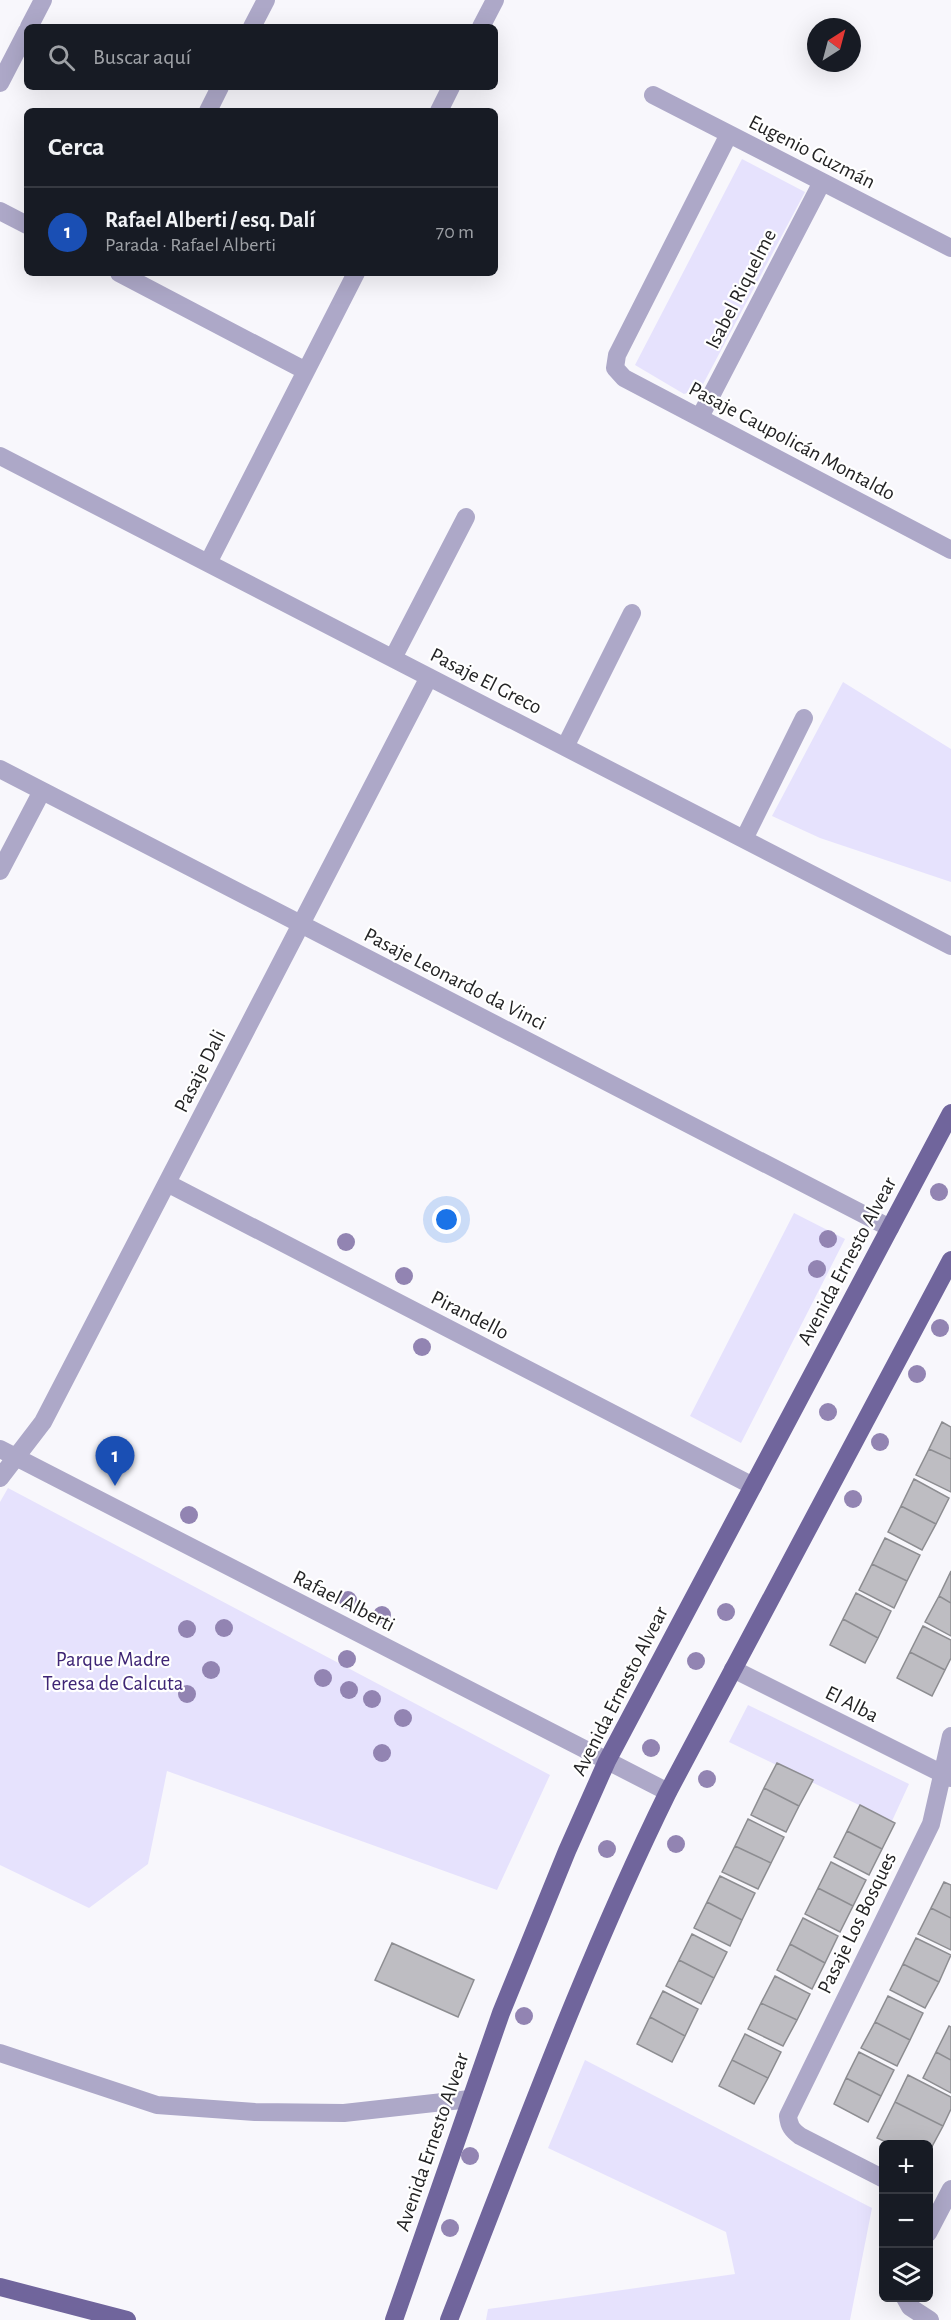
<!DOCTYPE html>
<html lang="es">
<head>
<meta charset="utf-8">
<style>
	body { margin:0; font-family:"Alegreya Sans",sans-serif; background:#242831; color:#f1f3f6 }
	.controls { position:absolute; right:18px; bottom:18px; display:grid; overflow:hidden; border-radius:9px; box-shadow:0 6px 24px #0002 }
	.controls button { width:54px; height:54px; display:grid; place-items:center; padding:0; border:0; border-bottom:2px solid #363941; background:#171b24; color:#f1f3f6; font:30px sans-serif }
	.compass { position:absolute; left:807px; top:18px; width:54px; height:54px; border-radius:50%; background:#171b24; box-shadow:0 6px 24px #0002; rotate:36deg }
	.you { position:absolute; left:447px; top:1220px; width:21px; height:21px; margin:-15px; border:4px solid #fff; border-radius:50%; background:#1a73e8; box-shadow:0 0 0 9px #1a73e833 }
	.badge { display:grid; place-items:center; width:39px; height:39px; border-radius:50%; background:#aeb19c; color:#fff; font-size:20px; font-weight:700 }
	.pin { position:absolute; translate:-50% -50px; filter:drop-shadow(0 2px 3px #0008) }
	.pin::after { content:''; position:absolute; top:32px; width:21px; height:18px; background:inherit; clip-path:polygon(0 0,100% 0,50% 100%) }
	.list { margin:0; padding:0; list-style:none }
	h2 { display:flex; justify-content:space-between; align-items:center; height:78px; margin:0; padding:0 24px; font-size:26px }
	h2 small { font-size:20px; font-weight:400; color:#9ea1a6 }
	.list li { display:grid; grid-template-columns:39px 1fr auto; gap:18px; align-items:center; box-sizing:border-box; height:90px; padding:0 24px; border-top:2px solid #363941 }
	.list b { display:block; font-size:22px; white-space:nowrap }
	.list p { margin:0; font-size:20px; white-space:nowrap; color:#9ea1a6 }
	.list em { font-size:20px; font-style:normal; color:#9ea1a6 }
	.icon { flex:none; width:33px; height:33px; fill:none; stroke:currentColor; stroke-width:2; stroke-linecap:round; stroke-linejoin:round }
	.map { position:relative; flex:none; width:951px; height:2320px; overflow:hidden }
	.search { position:absolute; background:#171b24; box-shadow:0 6px 24px #0002; left:24px; top:24px; width:474px; height:66px; display:flex; align-items:center; gap:15px; box-sizing:border-box; padding:0 21px; border-radius:9px; color:#9ea1a6; font-size:22px }
	.panel { position:absolute; background:#171b24; box-shadow:0 6px 24px #0002; left:24px; top:108px; width:474px; height:168px; border-radius:9px }
	.map>svg:first-child { display:block }
</style>
</head>
<body>
<div class="map">
<svg width="951" height="2320" viewBox="0 0 951 2320">
	<rect width="100%" height="100%" fill="#f8f7fc"/>
	<path fill="#e6e2fd" d="M742 159 805 192 701 388 684 394 635 365Z
		M843 682 951 749V882L820 838 772 816Z
		M794 1213 845 1239 741 1443 690 1416Z
		M8 1488 550 1775 497 1890 167 1771 148 1864 89 1908 0 1865V1502Z
		M748 1705 909 1784 892 1821 729 1742Z
		M585 2060 872 2208 850 2320H486L488 2309 735 2274 726 2232 548 2148Z"/>
	<path fill="#bebdc2" stroke="#8d8d91" stroke-width="1.5" d="M942 1422 951 1427V1459L929 1449Z
		M929 1449 951 1459V1492L916 1475Z
		M914 1479 949 1498 936 1524 901 1506Z
		M901 1506 936 1524 922 1550 888 1532Z
		M885 1538 920 1555 907 1581 872 1564Z
		M872 1564 907 1581 894 1608 859 1590Z
		M951 1571V1603L939 1596Z
		M856 1593 891 1611 878 1638 843 1619Z
		M939 1596 951 1603V1636L925 1622Z
		M843 1619 878 1638 865 1663 830 1645Z
		M923 1626 951 1640V1658L945 1670 910 1652Z
		M910 1652 945 1670 932 1696 897 1678Z
		M777 1763 813 1780 799 1806 764 1788Z
		M764 1788 799 1806 786 1832 751 1815Z
		M860 1805 895 1823 882 1849 847 1831Z
		M748 1819 784 1837 771 1863 735 1846Z
		M847 1831 882 1849 869 1875 834 1857Z
		M735 1846 771 1863 758 1889 722 1872Z
		M831 1862 866 1880 853 1906 818 1888Z
		M720 1876 755 1893 742 1920 707 1902Z
		M944 1882 951 1885V1918L931 1908Z
		M818 1888 853 1906 840 1932 805 1914Z
		M707 1902 742 1920 730 1946 694 1928Z
		M931 1908 951 1918V1950L918 1934Z
		M803 1918 838 1936 825 1963 790 1944Z
		M692 1934 727 1952 714 1978 679 1960Z
		M916 1938 951 1955 939 1982 903 1964Z
		M392 1943 474 1980 458 2017 375 1980Z
		M790 1944 825 1963 812 1989 777 1970Z
		M679 1960 714 1978 701 2004 666 1986Z
		M903 1964 939 1982 925 2008 890 1990Z
		M775 1976 810 1994 797 2020 761 2003Z
		M663 1991 698 2009 685 2036 650 2017Z
		M888 1996 923 2013 910 2040 875 2022Z
		M761 2003 797 2020 783 2046 748 2029Z
		M650 2017 685 2036 672 2062 637 2044Z
		M875 2022 910 2040 897 2066 861 2048Z
		M949 2026 951 2027V2060L936 2052Z
		M745 2034 781 2052 768 2078 732 2060Z
		M859 2052 894 2070 881 2096 846 2078Z
		M936 2052 951 2060V2093L923 2078Z
		M732 2060 768 2078 754 2104 719 2086Z
		M908 2075 951 2097V2109L943 2126 895 2102Z
		M846 2078 881 2096 868 2122 834 2104Z
		M895 2102 943 2126 928 2154V2144H890L877 2138Z"/>
	<g fill="none" stroke-linecap="round" stroke-linejoin="round">
		<path stroke="#ada8c8" stroke-width="18" d="M29 27 43 0
			M252 27 266 0
			M481 27 495 0
			M0 83 27 31
			M653 95 951 248
			M208 111 220 87
			M439 111 451 87
			M729 134 617 355 615 368 624 378 951 550
			M0 211 27 225
			M119 273 306 371
			M700 417 822 182
			M0 456 951 946
			M208 563 356 273
			M393 658 466 517
			M565 747 632 613
			M0 769 890 1228
			M744 839 804 718
			M0 871 42 791
			M167 1183 753 1486
			M0 1449 668 1792
			M0 1478 43 1422 429 677
			M733 1669 951 1778
			M0 2053 157 2105 255 2112 344 2113 470 2099
			M884 2179 800 2136C792 2130 789 2126 788 2116L931 1824 951 1736
			M928 2233 951 2189
			M905 2298 910 2307 930 2320"/>
		<path stroke="#70659c" stroke-width="18" d="M0 2287 127 2320
			M394 2320 501 2013 567 1851 607 1761 951 1113
			M449 2320C519 2142 584 1963 668 1792L951 1260"/>
	</g>
	<g fill="#9284b2">
		<circle cx="939" cy="1192" r="9"/>
		<circle cx="828" cy="1239" r="9"/>
		<circle cx="346" cy="1242" r="9"/>
		<circle cx="817" cy="1269" r="9"/>
		<circle cx="404" cy="1276" r="9"/>
		<circle cx="940" cy="1328" r="9"/>
		<circle cx="422" cy="1347" r="9"/>
		<circle cx="917" cy="1374" r="9"/>
		<circle cx="828" cy="1412" r="9"/>
		<circle cx="880" cy="1442" r="9"/>
		<circle cx="853" cy="1499" r="9"/>
		<circle cx="189" cy="1515" r="9"/>
		<circle cx="348" cy="1600" r="9"/>
		<circle cx="726" cy="1612" r="9"/>
		<circle cx="382" cy="1615" r="9"/>
		<circle cx="224" cy="1628" r="9"/>
		<circle cx="187" cy="1629" r="9"/>
		<circle cx="347" cy="1659" r="9"/>
		<circle cx="696" cy="1661" r="9"/>
		<circle cx="211" cy="1670" r="9"/>
		<circle cx="323" cy="1678" r="9"/>
		<circle cx="349" cy="1690" r="9"/>
		<circle cx="187" cy="1694" r="9"/>
		<circle cx="372" cy="1699" r="9"/>
		<circle cx="403" cy="1718" r="9"/>
		<circle cx="651" cy="1748" r="9"/>
		<circle cx="382" cy="1753" r="9"/>
		<circle cx="707" cy="1779" r="9"/>
		<circle cx="676" cy="1844" r="9"/>
		<circle cx="607" cy="1849" r="9"/>
		<circle cx="524" cy="2016" r="9"/>
		<circle cx="470" cy="2156" r="9"/>
		<circle cx="450" cy="2228" r="9"/>
	</g>
	<g text-anchor="middle" dominant-baseline="central" stroke-width="4.5" stroke-linejoin="round" paint-order="stroke">
		<g font-size="21" fill="#232324" stroke="#fff">
			<text transform="translate(812 152) rotate(27)">Eugenio Guzmán</text>
			<text transform="translate(741 289) rotate(-63)">Isabel Riquelme</text>
			<text transform="translate(792 441) rotate(28)">Pasaje Caupolicán Montaldo</text>
			<text transform="translate(486 681) rotate(27)">Pasaje El Greco</text>
			<text transform="translate(455 979) rotate(27)">Pasaje Leonardo da Vinci</text>
			<text transform="translate(200 1071) rotate(-63)">Pasaje Dali</text>
			<text transform="translate(847 1261) rotate(-62)">Avenida Ernesto Alvear</text>
			<text transform="translate(470 1315) rotate(27)">Pirandello</text>
			<text transform="translate(344 1601) rotate(27)">Rafael Alberti</text>
			<text transform="translate(620 1691) rotate(-63)">Avenida Ernesto Alvear</text>
			<text transform="translate(852 1704) rotate(27)">El Alba</text>
			<text transform="translate(857 1923) rotate(-64)">Pasaje Los Bosques</text>
			<text transform="translate(432 2142) rotate(-71)">Avenida Ernesto Alvear</text>
		</g>
		<g font-size="21" fill="#3e2575" stroke="#fff">
			<text x="113" y="1659">Parque Madre<tspan x="113" dy="24">Teresa de Calcuta</tspan></text>
		</g>
	</g>
</svg>
<div class="controls">
<button>+</button>
<button>−</button>
<button><svg class="icon" aria-label="layers" viewBox="0 0 24 24"><path d="M12 4l9 5-9 5-9-5zM3 14l9 5 9-5"/></svg></button>
</div>
<svg class="compass" viewBox="-18 -18 36 36"><path d="M0-13l5 13h-10z" fill="#e53935"/><path d="M0 13l5-13h-10z" fill="#9ea1a6"/></svg>
<div class="you"></div>
<div class="pin badge" style="left:115px;top:1486px;background:#1a4fb4">1</div>
<div class="search"><svg class="icon" aria-label="search" viewBox="0 0 24 24"><circle cx="10" cy="10" r="6"/><path d="M15 15l6 6"/></svg>Buscar aquí</div>
<section class="panel">
<h2>Cerca<small></small></h2>
<ul class="list">
<li><span class="badge" style="background:#1a4fb4">1</span><div><b>Rafael Alberti / esq. Dalí</b><p>Parada · Rafael Alberti</p></div><em>70 m</em></li>
</ul>
</section>
</div>
</body>
</html>
